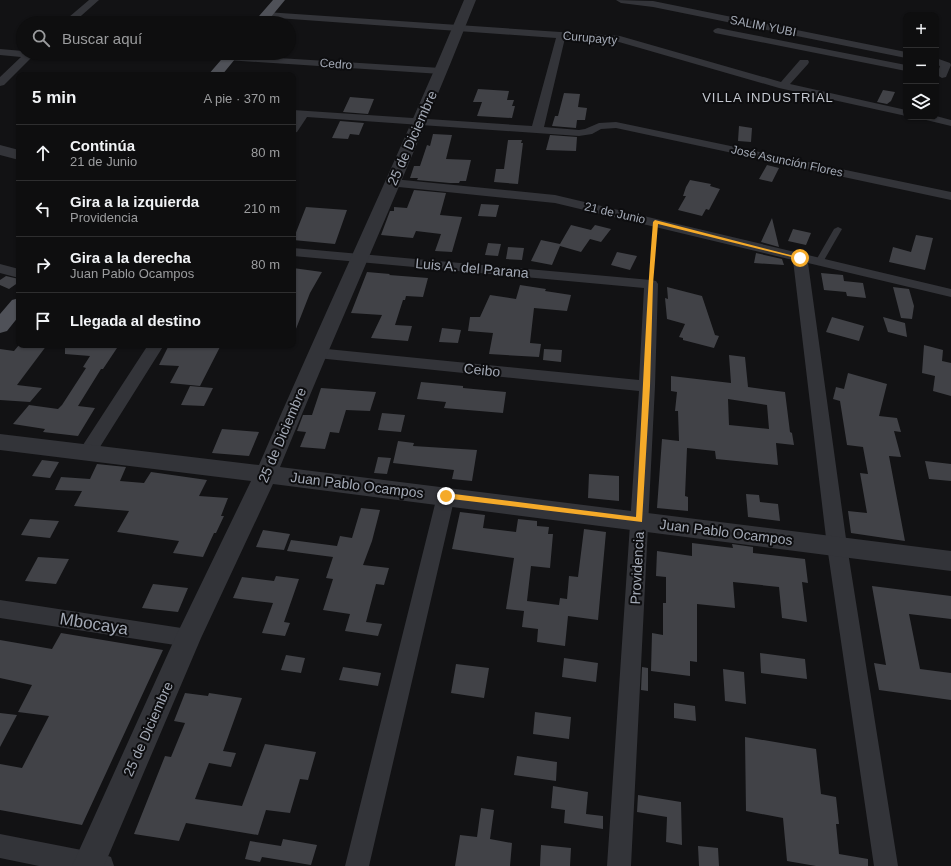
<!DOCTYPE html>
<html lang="es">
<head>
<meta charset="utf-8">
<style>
	body { margin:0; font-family:Arial,sans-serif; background:#1c1c1d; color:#f1f3f6 }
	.controls { position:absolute; right:12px; top:12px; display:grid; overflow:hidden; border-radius:8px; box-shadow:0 1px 3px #0004 }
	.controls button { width:36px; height:36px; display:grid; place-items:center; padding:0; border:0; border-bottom:1px solid #2e2e2f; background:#0e0e0f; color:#f1f3f6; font:20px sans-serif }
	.stop { position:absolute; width:12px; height:12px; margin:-9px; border:3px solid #f5aa29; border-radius:50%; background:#fff }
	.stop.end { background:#f5aa29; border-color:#fff; box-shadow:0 1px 4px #0008 }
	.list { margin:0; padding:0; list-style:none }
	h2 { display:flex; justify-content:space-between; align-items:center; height:52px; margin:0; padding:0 16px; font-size:17px }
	h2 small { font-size:13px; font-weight:400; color:#9b9c9e }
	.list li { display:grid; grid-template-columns:26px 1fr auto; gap:12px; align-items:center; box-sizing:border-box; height:56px; padding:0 16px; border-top:1px solid #2e2e2f }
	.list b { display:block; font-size:15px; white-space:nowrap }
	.list p { margin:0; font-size:13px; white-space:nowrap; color:#9b9c9e }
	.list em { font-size:13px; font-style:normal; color:#9b9c9e }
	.icon { flex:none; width:22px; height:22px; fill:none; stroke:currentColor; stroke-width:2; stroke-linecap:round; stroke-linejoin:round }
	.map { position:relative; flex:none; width:951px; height:866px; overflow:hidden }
	.search { position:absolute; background:#0e0e0f; box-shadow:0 1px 3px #0004; left:16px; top:16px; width:280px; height:44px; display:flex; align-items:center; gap:10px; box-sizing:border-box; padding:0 14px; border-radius:22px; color:#9b9c9e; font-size:15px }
	.panel { position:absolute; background:#0e0e0f; box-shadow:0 1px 3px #0004; left:16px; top:72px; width:280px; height:276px; border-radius:8px }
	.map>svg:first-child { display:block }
</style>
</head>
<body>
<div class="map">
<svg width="951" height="866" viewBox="0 0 951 866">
	<rect width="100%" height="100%" fill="#121214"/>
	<path fill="#414247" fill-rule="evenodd" d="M478 89 509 91 507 100H514L512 106H515L512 118 477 116 482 102H473Z
		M883 90 895 92 891 101 887 104 877 102Z
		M564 93 580 94 578 107 587 108 585 120H577L576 128 552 126 555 116H558Z
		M350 97 374 99 368 114 343 112Z
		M340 121 364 123 359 135 350 134 348 139 332 138Z
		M739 126 752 128 751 142 738 141Z
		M433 134 452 135 446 159 471 160 466 181H460L459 183H450L417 180 418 178H410L414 166H420L427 145 430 146Z
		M550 135 577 137 576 151 546 150Z
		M508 140H522L521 143H523L518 184 494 182 496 169H504Z
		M767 165 779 168 772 182 759 179Z
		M690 180 711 184 710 186 720 189 709 210 706 209 702 216 678 210 686 196H683L686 187Z
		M414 190 446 193 440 215 462 217 452 252 435 251 441 234 416 231 413 238 381 235 390 211H394V207L407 208Z
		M481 204 499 205 496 217 478 216Z
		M306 207 347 210 335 244 293 240Z
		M772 218 779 247 761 242Z
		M571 225 591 230 595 225 611 229 601 242 590 239 581 252 560 246 552 265 531 261 541 240 560 244Z
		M793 229 811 233 806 245 788 241Z
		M916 235 933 238 925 270 889 262 893 247 911 252Z
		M488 243 501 244 498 256 485 255Z
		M508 247 524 248 522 260 506 259Z
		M617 252 637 256 630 270 611 265Z
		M756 253 782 259 784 265 754 263Z
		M293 268 322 272 310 293 294 334Z
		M367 272 390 274 389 275 428 278 423 297 406 296 405 300H403L395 325 412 326 408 341 371 338 382 315 351 313Z
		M821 273 843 275 844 281 863 283 866 298 847 296 846 292 824 290Z
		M6 276 19 279V282L9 289 0 285V280Z
		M520 285 546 289 545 291 571 295 567 311 534 308 530 343 541 344 539 357 489 354 493 333 468 331 470 317H480L490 295 516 299Z
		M667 287 702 296 715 335 719 336 714 348 683 340V338L679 337 685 324 667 319 665 298 668 299Z
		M893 287 909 289 914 306 912 319 901 318Z
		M832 317 864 326 859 341 826 332Z
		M883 317 905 323 907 337 888 332Z
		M442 328 461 330 458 343 439 342Z
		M19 345H47L17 385 42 388 30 402 0 400V349L14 351Z
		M65 345H119L103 369H101L78 406 95 408 78 436 43 432 45 429 13 424 29 405 58 409 62 405 86 368 83 367 90 356 65 354Z
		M179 345H221L200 386 170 383 179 366 159 365 168 347 177 348Z
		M924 345 943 350 942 361 951 363V396L933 391 935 376 922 373Z
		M544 349 562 350 561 362 543 360Z
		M729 355 745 357 748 387 785 392 790 432 792 433 794 445 776 443 778 465 716 459 715 451 687 448 685 496 688 497V511L657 508 662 439 679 441 678 411H675L677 392 671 391V376L731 383ZM728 399 767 405 769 429 729 425Z
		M848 373 887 384 879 416 897 418 901 432 894 431 901 457 889 456 905 541 851 533 848 511 867 513 860 473 868 474 863 447 847 445 840 401 833 399 836 387 844 389Z
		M421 382 463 386V388L506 392 503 413 444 408 446 402 417 399Z
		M190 386 213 388 204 406 181 405Z
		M321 388 376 392 370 411 346 410 339 433 330 432 325 449 300 447 306 432 297 431 303 415H312Z
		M382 413 405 415 401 432 378 430Z
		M222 429 259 432 249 456 212 453Z
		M398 441 414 443 413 446 477 450 472 481 452 479 454 470 393 463Z
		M378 457 391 458 387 474 374 473Z
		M42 460 59 462 50 478 32 476Z
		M925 461 951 464V481L929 479Z
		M97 464 126 467 120 481 144 483 151 472 207 480 199 496 228 498 221 516H224L216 533H214L203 557 173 553 179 541 117 532 129 511 74 506 82 491 55 490 61 477 90 479Z
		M589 474 619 476V501L588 498Z
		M746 494 759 495 760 502 778 504 780 521 748 517Z
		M361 508 380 510 372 541 363 565 389 568 384 585 376 584 366 622 382 624 378 636 345 631 350 614 323 610 333 579 326 578 333 557 287 551 291 540 337 546 340 536 352 538Z
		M460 512 485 515 483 528 516 532 518 519 537 521V526L549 527 548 534H553L550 568 531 566 527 601 559 605 560 598 567 599 569 576 578 577 584 529 606 532 598 620 568 616 565 646 537 642 538 629 522 627 524 611 506 609 514 558 452 549Z
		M30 519 59 521 50 538 21 535Z
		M263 530 290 534 284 550 256 547Z
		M692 543 733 548 732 544 753 547V553L805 559 808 583 802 582 807 622 782 618 779 587 733 582 735 608 697 604V662L690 661V676L651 671 652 633 663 635V603H666V577L656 576 657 551 692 556Z
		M38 557 69 559 56 584 25 581Z
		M276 576 299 579 284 622 290 623 285 636 262 633 273 603 233 598 242 577 274 581Z
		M153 584 188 588 178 612 142 608Z
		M872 586 951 596V619L909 614 920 669 951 673V700L879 690 874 663 886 665Z
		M61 633 163 650 82 825 0 810V764L22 768 49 716 18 712 32 685 0 678V640L52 649Z
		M760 653 805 659 807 679 761 673Z
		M286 655 305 658 301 673 281 670Z
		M564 658 598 663 596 682 562 677Z
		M456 664 489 668 484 698 451 693Z
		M343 667 381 673 378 686 339 680Z
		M642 667 648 668V691L641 690Z
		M723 669 744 672 746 704 725 701Z
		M185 693 208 696 209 693 242 698 223 751 236 753 231 767 209 763 195 799 242 806 265 744 316 752 308 780 300 779 290 813 266 810 258 835 186 823 179 841 134 834 165 756 171 757 185 723 174 721Z
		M674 703 695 706 696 721 674 718Z
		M535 712 571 717 569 739 533 734Z
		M0 713 17 715 0 747Z
		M745 737 816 749 821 794 836 797 839 824H836L839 854 868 859V866H816L787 861 783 818 746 811Z
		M517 756 557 762 556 781 514 775Z
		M553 786 588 792 586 814 603 816V829L564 823 565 810 551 808Z
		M638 795 681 802 682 845 666 842 667 817 637 812Z
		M481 808 494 810 490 839 512 843 510 866H455L460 835 477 837Z
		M283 839 317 845 311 865 262 857 260 862 245 859 250 841 281 846Z
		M541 845 571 848 570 866H540Z
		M698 846 718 848 719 866H699Z"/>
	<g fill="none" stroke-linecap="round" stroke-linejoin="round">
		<path stroke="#393b40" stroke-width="2" stroke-dasharray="1.5 2.5" stroke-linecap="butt" d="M651 274 655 233"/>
		<path fill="#333439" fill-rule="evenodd" d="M838 227 842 229 823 262 819 264H816L815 262 834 229Z"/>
		<path fill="#333439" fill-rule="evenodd" d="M89 0H99L73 23H62Z
			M616 0 653 1 906 52V58L653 7 621 3Z
			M266 12 620 36 781 82 800 60H808L809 62 808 64 790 84 906 110V116L779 88 619 42 565 38 544 127 579 130 585 129 599 123 616 122 951 192V200L616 128 601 129 592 134 579 136 307 117 297 132 293 133V121L296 117 293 116V110L532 126 556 38 263 17 261 15Z
			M718 28 906 65V71L715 33 713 31 715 29Z
			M0 49 23 51V53H36L4 85 0 86V77L21 57 0 55Z
			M230 55 441 68 446 71 441 74 226 60 225 58Z
			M936 58 950 63 951 65 946 77 942 78 937 75 940 66 936 65Z
			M936 116 951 120V126L922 119 920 117Z
			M393 179 555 195 951 289V297L808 263 847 546 898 866H874L827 546 793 260 555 203 389 186 387 183 389 180Z
			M293 248 651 280 656 281 658 284 655 386 631 866H607L639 391 317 358 312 357 309 353 312 349 317 348 639 380 644 288 293 256Z
			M0 264 19 269V278L0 273Z
			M148 345H164L93 458 87 459 81 458 78 453 81 448Z
			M446 489 452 491 455 496 369 866H345L437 496 440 491Z
			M0 600 188 629 195 632 198 638 195 644 188 647 0 618Z
			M0 834 102 854 111 857 114 866H39L0 858Z"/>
		<path fill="#333439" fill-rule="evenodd" d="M464 0H476C414 157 344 311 280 467L951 551V571L273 484 201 638 104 866H72L175 638 251 481 0 450V434L259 465C326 309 399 156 464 0Z
			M0 145 19 150V160L0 155Z"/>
		<path fill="#4f5158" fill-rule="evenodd" d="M273 0H285L266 23H253Z
			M227 53H240L222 75H208Z
			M19 298V316L7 331 0 333V314L12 300Z"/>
	</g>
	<path fill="#f5aa29" d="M655 220 802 258 800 259 658 224 653 284 650 386 642 522 443 498V494L446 493 636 517C642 419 645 320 653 222Z"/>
	<g text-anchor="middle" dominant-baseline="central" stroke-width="4" stroke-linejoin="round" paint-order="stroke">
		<g font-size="12" fill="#a3a9b5" stroke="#0d0d0f">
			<text transform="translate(763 26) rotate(11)">SALIM YUBI</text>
			<text transform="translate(590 38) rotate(5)">Curupayty</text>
			<text transform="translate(336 64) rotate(4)">Cedro</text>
			<text transform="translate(787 161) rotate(12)">José Asunción Flores</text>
			<text transform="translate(615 213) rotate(13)">21 de Junio</text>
		</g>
		<g font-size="13" letter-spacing="1" fill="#c4c8d0" stroke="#0d0d0f">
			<text x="768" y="97">VILLA INDUSTRIAL</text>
		</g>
		<g font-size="14" fill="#a3a9b5" stroke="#0d0d0f">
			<text transform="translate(412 138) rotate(-66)">25 de Diciembre</text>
			<text transform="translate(472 268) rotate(5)">Luis A. del Parana</text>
			<text transform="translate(482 370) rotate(6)">Ceibo</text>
			<text transform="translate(282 435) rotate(-67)">25 de Diciembre</text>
			<text transform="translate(357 485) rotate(7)">Juan Pablo Ocampos</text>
			<text transform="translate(726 532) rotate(7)">Juan Pablo Ocampos</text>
			<text transform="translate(637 568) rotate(-87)">Providencia</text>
			<text transform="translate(148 729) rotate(-66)">25 de Diciembre</text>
		</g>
		<g font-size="17" fill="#a3a9b5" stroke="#0d0d0f">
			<text transform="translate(94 624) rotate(9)">Mbocaya</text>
		</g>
	</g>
</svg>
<div class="controls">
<button>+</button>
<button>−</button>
<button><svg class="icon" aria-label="layers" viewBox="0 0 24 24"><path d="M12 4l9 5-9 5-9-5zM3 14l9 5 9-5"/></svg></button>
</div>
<div class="stop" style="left:800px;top:258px"></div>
<div class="stop end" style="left:446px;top:496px"></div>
<div class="search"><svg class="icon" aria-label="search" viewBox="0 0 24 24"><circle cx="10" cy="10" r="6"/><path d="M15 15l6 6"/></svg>Buscar aquí</div>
<section class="panel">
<h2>5 min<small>A pie · 370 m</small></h2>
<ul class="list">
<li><svg class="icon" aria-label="ahead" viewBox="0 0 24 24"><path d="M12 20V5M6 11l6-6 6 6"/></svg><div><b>Continúa</b><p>21 de Junio</p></div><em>80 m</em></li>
<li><svg class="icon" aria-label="left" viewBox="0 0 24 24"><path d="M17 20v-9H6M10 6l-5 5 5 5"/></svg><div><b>Gira a la izquierda</b><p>Providencia</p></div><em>210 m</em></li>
<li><svg class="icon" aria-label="right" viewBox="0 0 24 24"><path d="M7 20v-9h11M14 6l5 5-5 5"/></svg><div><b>Gira a la derecha</b><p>Juan Pablo Ocampos</p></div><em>80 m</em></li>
<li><svg class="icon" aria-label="arrive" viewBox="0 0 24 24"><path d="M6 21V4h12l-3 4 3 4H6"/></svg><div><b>Llegada al destino</b></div></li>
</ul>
</section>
</div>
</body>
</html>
